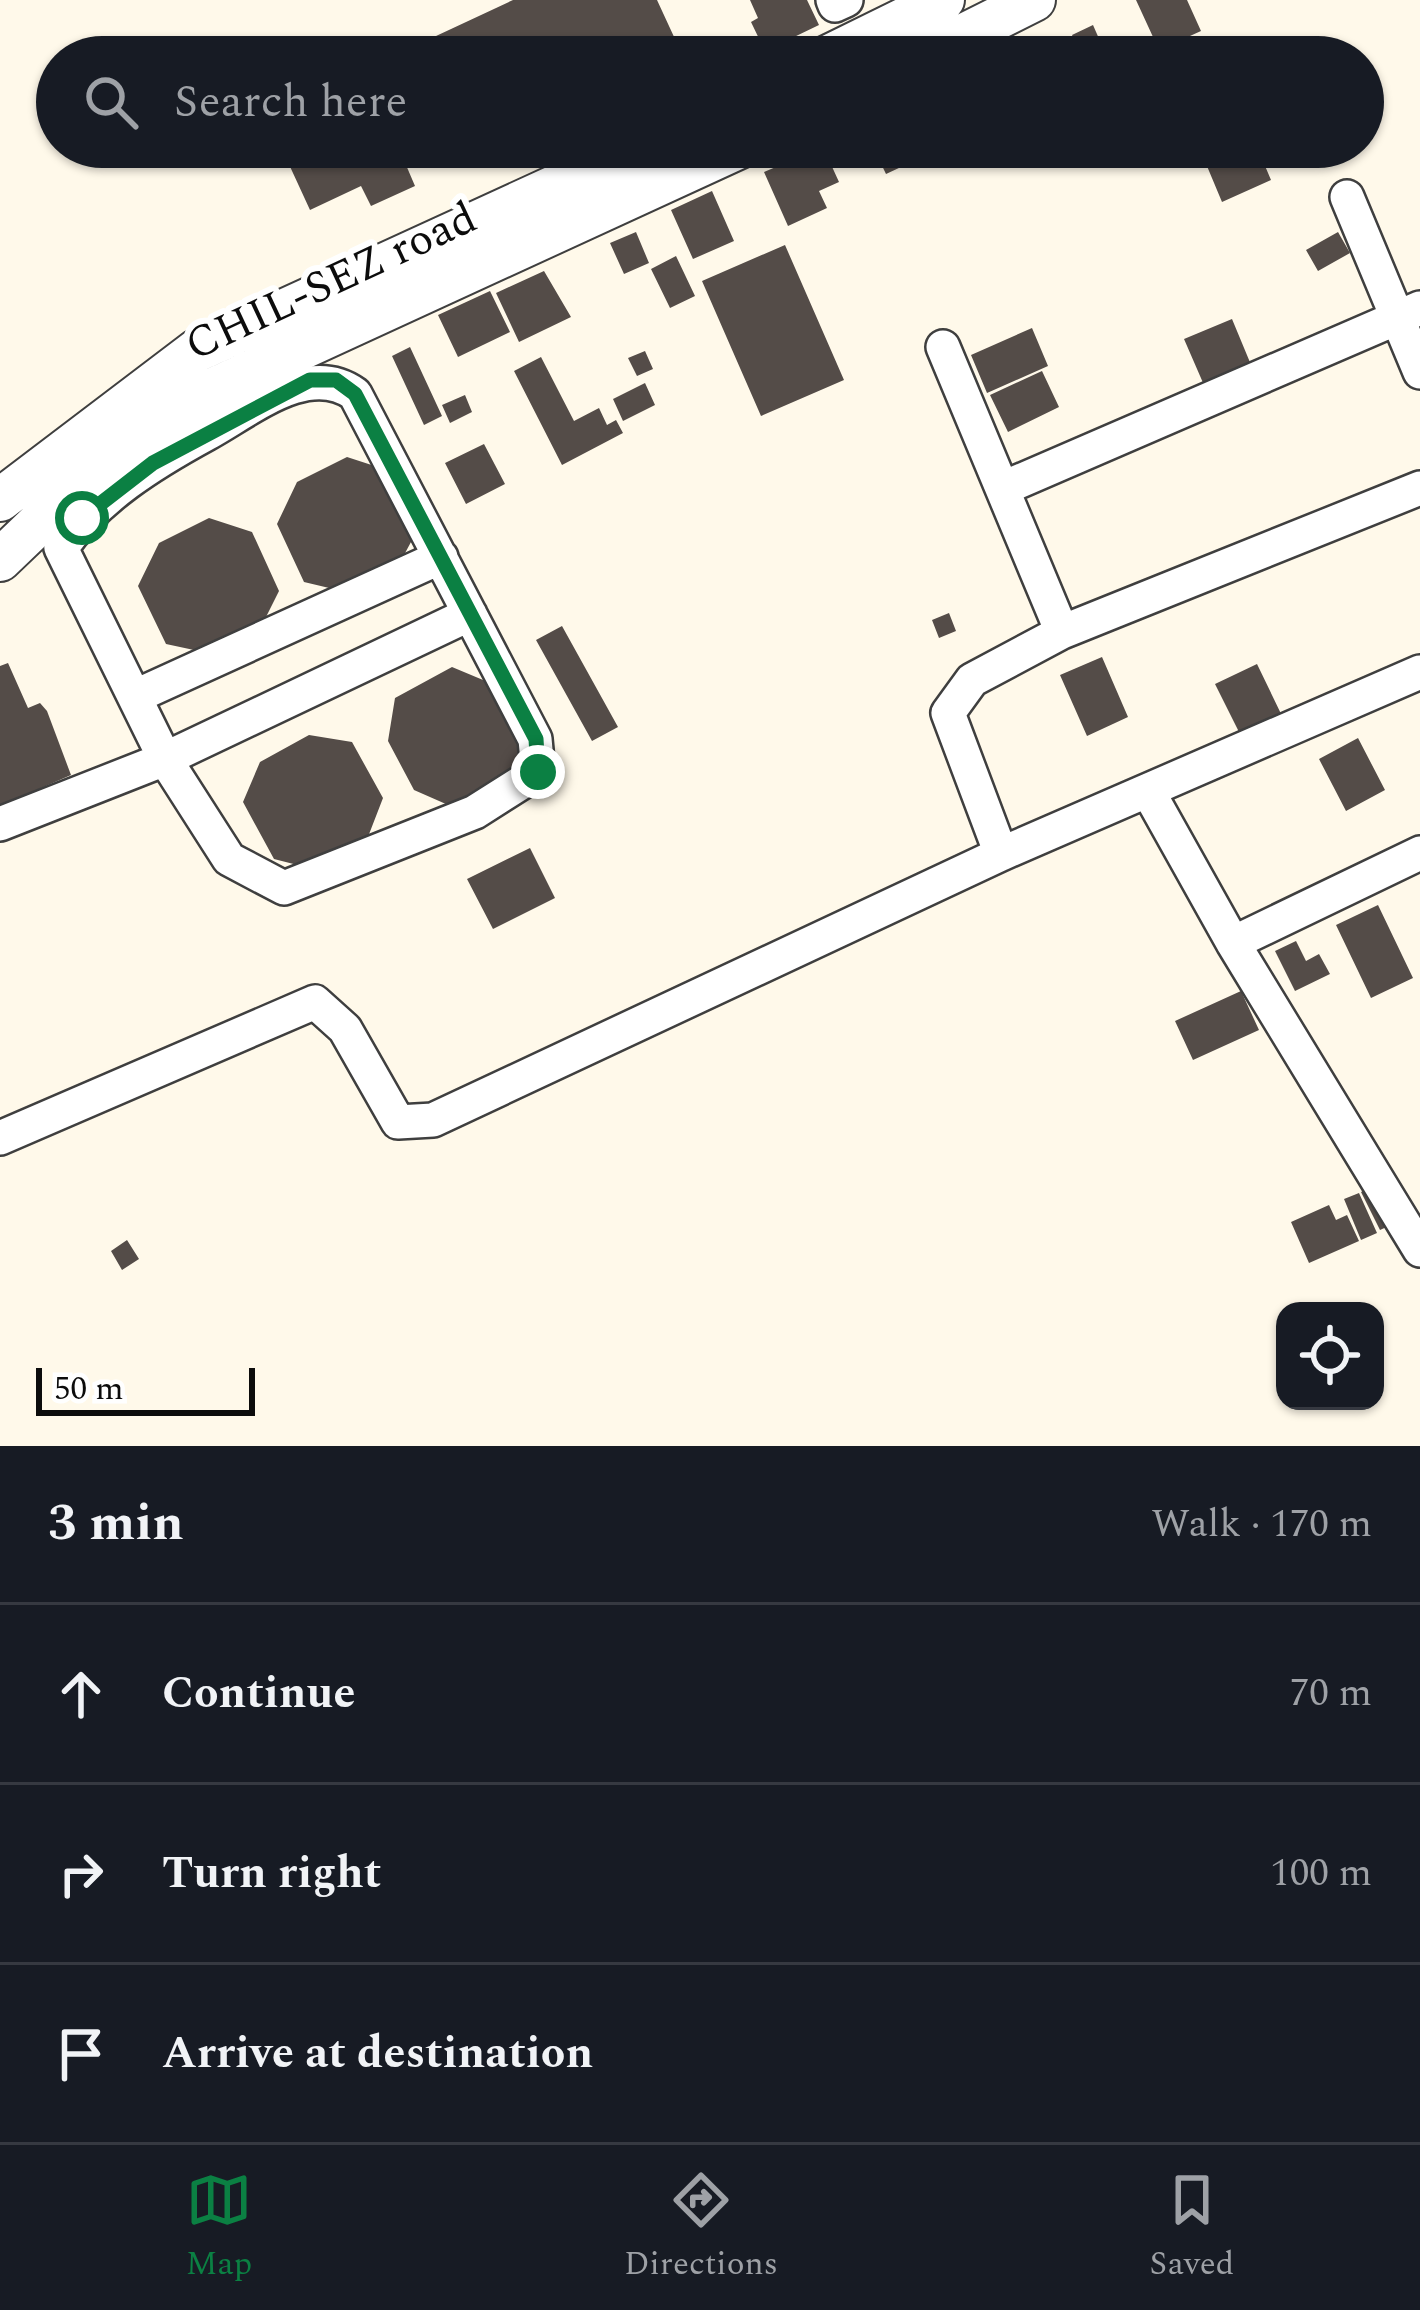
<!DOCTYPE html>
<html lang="en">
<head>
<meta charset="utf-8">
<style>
	body { margin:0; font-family:Spectral,serif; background:#20242c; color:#f1f3f6 }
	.controls { position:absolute; right:36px; bottom:36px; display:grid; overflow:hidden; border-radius:24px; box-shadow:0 3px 9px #0004 }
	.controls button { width:108px; height:108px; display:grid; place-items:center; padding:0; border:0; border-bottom:3px solid #363941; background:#171b24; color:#f1f3f6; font:60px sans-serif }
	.scale { position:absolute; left:36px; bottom:30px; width:219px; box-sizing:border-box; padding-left:12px; border:6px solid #0c0c0c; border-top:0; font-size:33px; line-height:42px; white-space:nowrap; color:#0c0c0c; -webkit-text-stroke:9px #fff; paint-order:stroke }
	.stop { position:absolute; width:36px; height:36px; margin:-27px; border:9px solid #0b8043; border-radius:50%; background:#fff }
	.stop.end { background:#0b8043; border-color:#fff; box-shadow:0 3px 12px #0008 }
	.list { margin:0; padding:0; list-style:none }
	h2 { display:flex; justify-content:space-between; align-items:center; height:156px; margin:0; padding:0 48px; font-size:51px }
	h2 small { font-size:39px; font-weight:400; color:#9ea1a6 }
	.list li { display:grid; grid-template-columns:78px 1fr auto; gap:36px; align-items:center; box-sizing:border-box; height:180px; padding:0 48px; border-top:3px solid #363941 }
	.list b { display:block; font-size:45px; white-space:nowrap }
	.list em { font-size:39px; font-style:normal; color:#9ea1a6 }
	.icon { flex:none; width:66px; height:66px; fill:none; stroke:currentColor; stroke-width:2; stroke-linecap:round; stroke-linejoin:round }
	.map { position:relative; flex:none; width:1420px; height:1446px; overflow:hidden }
	.search { position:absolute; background:#171b24; box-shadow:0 3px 9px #0004; left:36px; right:36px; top:36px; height:132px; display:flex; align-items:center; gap:30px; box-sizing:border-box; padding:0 42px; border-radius:66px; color:#9ea1a6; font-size:45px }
	.sheet { height:696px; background:#171b24 }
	nav { display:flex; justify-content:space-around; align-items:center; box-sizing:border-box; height:168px; border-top:3px solid #363941; background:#171b24; font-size:33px; color:#9ea1a6 }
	nav a { display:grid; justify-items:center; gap:6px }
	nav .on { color:#0b8043 }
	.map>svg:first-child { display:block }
</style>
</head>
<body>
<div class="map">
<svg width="1420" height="1446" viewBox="0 0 1420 1446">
	<rect width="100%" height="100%" fill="#fff9ea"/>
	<path fill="#544c48" d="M513 0H657L675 39 636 57H391Z
		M750 0H807L819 25 765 51 751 22 758 18Z
		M1136 0H1187L1201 31 1159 50Z
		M1093 25 1107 57H1082L1072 35Z
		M1051 40 1059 57H1031L1028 51Z
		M281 147H444L406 165 415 186 371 206 361 186 310 210Z
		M823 147 839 182 819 191 827 208 788 226 764 172Z
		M873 147H944L886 174Z
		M1199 147H1257L1271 180 1222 202Z
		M712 191 734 241 693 259 671 210Z
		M636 232 649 263 624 274 610 243Z
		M1338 232 1350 253 1318 271 1306 250Z
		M785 245 844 380 761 416 702 281Z
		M676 256 695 296 670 308 651 269Z
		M544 271 571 317 519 342 496 293Z
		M490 291 510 332 458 357 438 315Z
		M1232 319 1254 372 1207 392 1184 339Z
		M1032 328 1048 366 987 393 971 355Z
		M410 347 442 416 424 425 392 356Z
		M645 351 653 369 637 376 628 358Z
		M541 357 574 421 599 408 607 425 616 420 623 433 562 465 514 371Z
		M1042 371 1059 407 1008 432 990 395Z
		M645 383 655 405 623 421 613 399Z
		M465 395 472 412 450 423 442 405Z
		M484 444 505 484 466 504 445 463Z
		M347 457 390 471 418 529 397 568 346 592 304 582 277 524 297 482Z
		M209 518 252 532 279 591 260 629 208 653 166 644 138 586 159 543Z
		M949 613 956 631 939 638 932 620Z
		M562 626 618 727 592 741 536 640Z
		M1102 657 1128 717 1087 736 1060 675Z
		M8 663 28 708 40 703 47 711 71 775 0 806V666Z
		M1257 664 1284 720 1243 740 1215 684Z
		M452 667 495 685 523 733 512 777 455 808 414 790 388 741 395 698Z
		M309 735 352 742 383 798 366 842 317 870 274 859 243 802 260 762Z
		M1358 738 1385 790 1346 811 1319 759Z
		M530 848 555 898 493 929 467 879Z
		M1378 905 1413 978 1371 998 1336 925Z
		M1296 941 1306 961 1319 954 1330 974 1295 991 1275 951Z
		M1241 991 1259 1030 1193 1060 1175 1021Z
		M1371 1187 1391 1225 1380 1230 1361 1192Z
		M1359 1193 1377 1233 1361 1240 1344 1199Z
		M1329 1205 1336 1220 1347 1215 1359 1241 1309 1263 1291 1222Z
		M127 1240 139 1259 122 1270 111 1251Z"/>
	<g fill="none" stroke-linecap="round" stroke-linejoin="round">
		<g stroke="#3f3f3f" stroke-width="38">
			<path id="minor" d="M833 0 835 5 846 0
				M1347 197 1420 372
				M943 347 1062 632 972 680 948 713 1001 854
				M190 404 206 434C250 410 308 360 355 394L535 739 538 772 475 812 284 888 229 859 165 759 61 548C98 497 151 464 206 434
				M1006 487 1420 308
				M1062 632 1420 488
				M136 696 441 557
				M1148 791 1233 943
				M0 824 165 759 470 614
				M1420 853 1233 943 1420 1250
				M0 1138 315 1002 345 1029 398 1122 433 1120 1001 854 1420 672"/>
		</g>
		<g stroke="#3f3f3f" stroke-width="46">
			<path id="tertiary" d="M827 57 943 0
				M920 57 1034 0
				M0 500 196 351 641 147
				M0 560 115 450 218 387 740 147"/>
		</g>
		<use href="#minor" stroke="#fff" stroke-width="33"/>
		<use href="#tertiary" stroke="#fff" stroke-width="42"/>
	</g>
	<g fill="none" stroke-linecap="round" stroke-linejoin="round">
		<path stroke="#0b8043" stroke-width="15" d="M82 518 153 463 310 380H336L355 394 536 739 538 772"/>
	</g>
	<g text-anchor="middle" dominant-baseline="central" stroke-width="12" stroke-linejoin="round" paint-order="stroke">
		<g font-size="45" fill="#0c0c0c" stroke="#fff">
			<text transform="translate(331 282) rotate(-25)">CHIL-SEZ road</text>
		</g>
	</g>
</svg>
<div class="controls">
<button><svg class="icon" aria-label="locate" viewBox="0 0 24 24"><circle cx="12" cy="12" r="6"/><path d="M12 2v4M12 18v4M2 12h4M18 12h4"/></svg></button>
</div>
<div class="scale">50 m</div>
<div class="stop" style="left:82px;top:518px"></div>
<div class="stop end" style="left:538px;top:772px"></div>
<div class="search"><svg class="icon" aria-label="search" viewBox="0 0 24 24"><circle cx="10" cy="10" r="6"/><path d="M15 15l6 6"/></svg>Search here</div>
</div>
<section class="sheet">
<h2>3 min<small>Walk · 170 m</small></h2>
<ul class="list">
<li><svg class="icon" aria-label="ahead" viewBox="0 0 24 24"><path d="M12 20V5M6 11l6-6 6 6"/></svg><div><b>Continue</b></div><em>70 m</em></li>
<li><svg class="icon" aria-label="right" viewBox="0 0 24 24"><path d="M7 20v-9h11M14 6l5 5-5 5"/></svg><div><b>Turn right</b></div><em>100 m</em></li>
<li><svg class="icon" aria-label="arrive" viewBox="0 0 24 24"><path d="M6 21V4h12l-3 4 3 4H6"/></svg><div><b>Arrive at destination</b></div></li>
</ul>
</section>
<nav>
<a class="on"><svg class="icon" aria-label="map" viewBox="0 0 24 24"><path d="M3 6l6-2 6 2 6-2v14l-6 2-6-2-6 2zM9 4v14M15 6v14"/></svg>Map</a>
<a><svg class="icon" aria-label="directions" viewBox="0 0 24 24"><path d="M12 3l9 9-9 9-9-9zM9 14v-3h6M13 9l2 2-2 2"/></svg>Directions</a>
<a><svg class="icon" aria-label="saved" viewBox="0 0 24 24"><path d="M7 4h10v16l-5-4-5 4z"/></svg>Saved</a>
</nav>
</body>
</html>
